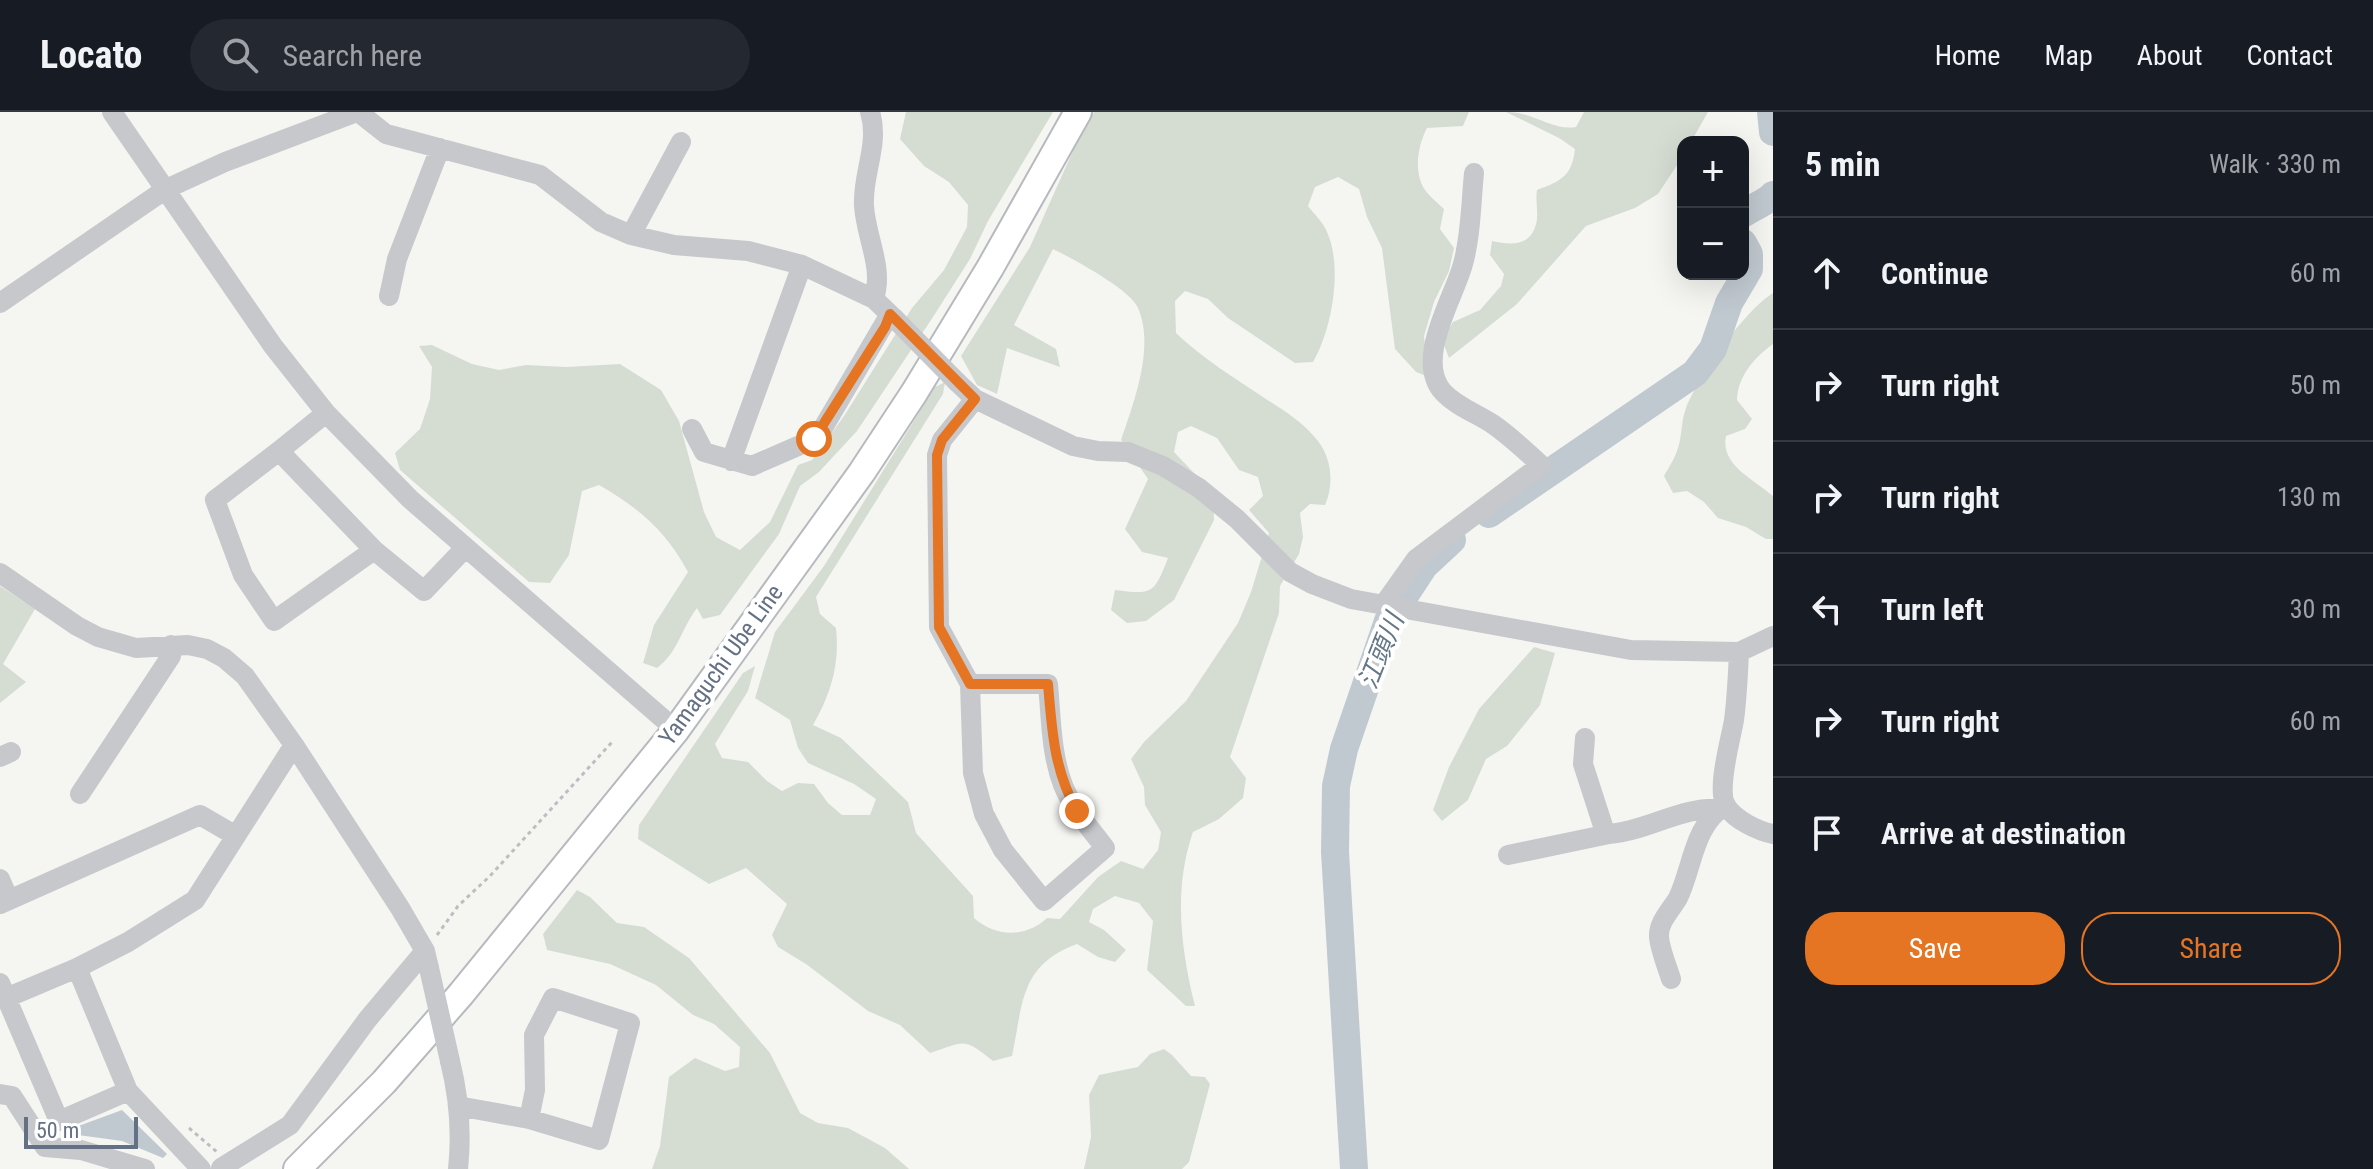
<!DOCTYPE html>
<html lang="en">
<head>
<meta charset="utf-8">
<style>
	body { margin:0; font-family:"Roboto Condensed","Noto Sans JP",sans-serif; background:#242831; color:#f1f3f6 }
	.controls { position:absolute; right:24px; top:24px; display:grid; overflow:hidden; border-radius:16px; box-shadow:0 8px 32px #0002 }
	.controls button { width:72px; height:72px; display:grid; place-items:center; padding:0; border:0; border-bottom:2px solid #363941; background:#171b24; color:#f1f3f6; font:40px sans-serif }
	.scale { position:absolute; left:24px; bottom:20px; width:114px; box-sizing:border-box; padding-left:8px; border:4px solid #647084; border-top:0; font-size:22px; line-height:28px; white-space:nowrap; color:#647084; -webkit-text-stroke:6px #fff; paint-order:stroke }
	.stop { position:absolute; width:24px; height:24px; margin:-18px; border:6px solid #e57522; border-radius:50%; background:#fff }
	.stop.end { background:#e57522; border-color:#fff; box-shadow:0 2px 8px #0008 }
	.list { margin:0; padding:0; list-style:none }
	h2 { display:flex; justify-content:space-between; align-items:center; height:104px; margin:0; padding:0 32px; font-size:34px }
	h2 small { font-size:26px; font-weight:400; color:#9ea1a6 }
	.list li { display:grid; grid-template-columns:52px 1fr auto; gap:24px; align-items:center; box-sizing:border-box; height:112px; padding:0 32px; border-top:2px solid #363941 }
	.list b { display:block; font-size:30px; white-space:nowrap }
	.list em { font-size:26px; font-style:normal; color:#9ea1a6 }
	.actions { display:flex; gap:16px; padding:24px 32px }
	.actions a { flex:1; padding:18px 0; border:2px solid #e57522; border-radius:32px; text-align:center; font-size:28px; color:#e57522 }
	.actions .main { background:#e57522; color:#fff }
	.icon { flex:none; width:44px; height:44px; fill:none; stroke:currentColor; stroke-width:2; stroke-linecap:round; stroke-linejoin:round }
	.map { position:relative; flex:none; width:1773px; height:1057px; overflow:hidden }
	header { display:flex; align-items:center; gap:48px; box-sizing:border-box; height:112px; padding:0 40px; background:#171b24; border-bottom:2px solid #363941 }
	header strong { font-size:38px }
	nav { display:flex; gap:44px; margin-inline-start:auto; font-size:28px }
	.search { width:560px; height:72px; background:#242831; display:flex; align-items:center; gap:20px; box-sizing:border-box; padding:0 28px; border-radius:44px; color:#9ea1a6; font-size:30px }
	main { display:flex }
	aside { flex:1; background:#171b24 }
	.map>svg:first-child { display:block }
</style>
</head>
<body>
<header>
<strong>Locato</strong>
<div class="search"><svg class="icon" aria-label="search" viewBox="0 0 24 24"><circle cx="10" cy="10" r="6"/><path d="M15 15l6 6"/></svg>Search here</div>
<nav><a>Home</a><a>Map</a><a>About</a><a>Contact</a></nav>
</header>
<main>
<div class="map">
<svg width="1773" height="1057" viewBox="0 0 1773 1057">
	<rect width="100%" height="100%" fill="#f5f6f2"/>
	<path fill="#d5ddd3" d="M906 0H1053L988 109 970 147 933 205 857 319 819 360 800 374 779 422 720 503 703 507 697 496C680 519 679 539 657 556L643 551 654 513 688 460C666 419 639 396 599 373L582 379 569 443 550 471 529 470 400 358 395 341 420 317 430 287 432 255 419 234 432 233 472 252 499 258 526 253 566 255 620 252 661 278 679 309 704 400 716 425 740 438 770 410 798 353 812 348 844 304 912 196 944 158 967 115 968 93 949 70 924 54 900 27Z
		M1094 0H1469L1463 14 1427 16C1418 33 1413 60 1425 78 1430 85 1438 91 1444 97L1440 117 1454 136 1449 159 1434 190 1424 224 1429 265 1416 260 1395 237 1382 136 1367 105 1359 77 1338 65 1315 75 1308 94C1314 102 1324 111 1327 120 1343 155 1332 218 1313 250L1295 251 1228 206 1208 187 1185 179 1175 189 1176 221C1203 247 1235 266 1266 287 1285 299 1304 311 1318 329 1332 347 1334 373 1325 393L1310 392 1300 401 1303 425 1299 442 1280 474 1279 501 1230 645 1246 666 1243 686 1219 707 1193 720C1173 777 1181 838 1195 894H1186L1147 858 1153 809 1139 791 1115 784 1093 797 1089 810 1104 818 1126 838 1115 850 1098 845 1077 832C1019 853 1023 893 1012 944L993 949C963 925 966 929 930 941L900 913 868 899 806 852 778 835 772 823 787 792 746 756 709 772 638 727 639 713 743 561 755 554 748 579 715 632 722 646 748 650 767 669 782 679 798 671 814 672 828 691 842 703H870L876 687 854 672 808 651 798 636 790 608 755 586 775 520 824 454 935 275 945 270 943 282 816 485 820 502 836 516C840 552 831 582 813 613L841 626 908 690 916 721 973 784 974 806C995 825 1026 826 1047 806L1060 807 1098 765 1121 749 1143 757 1158 738 1161 720 1145 693 1144 675 1131 647 1144 630 1186 589 1238 511 1251 480 1269 421 1249 398 1263 384 1258 365 1239 358 1217 326 1191 314 1178 320 1174 340 1213 381 1214 408 1174 488 1146 509 1127 511 1111 498 1115 478C1154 483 1154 481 1168 446L1142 440 1125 417 1148 367 1121 328C1134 290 1155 235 1138 196 1130 177 1073 147 1053 137L1014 213 1056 237 1060 255 1007 236 997 282 977 273 961 244 1030 135 1076 32Z
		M1506 0C1534 0 1553 19 1576 15L1584 0H1708L1691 30H1683V44L1658 82 1635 96 1586 114 1517 192 1449 246 1442 228 1453 210 1480 198 1501 174 1504 162 1490 143 1492 129C1511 133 1530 135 1536 112 1539 102 1535 88 1537 78 1561 69 1572 64 1575 37L1559 26Z
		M1773 181V232C1754 246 1738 264 1737 288L1752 307 1745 317 1726 324C1720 353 1754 367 1773 384V427H1766L1746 415 1718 406 1704 390 1687 379 1673 381 1664 364C1669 355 1675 346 1678 336 1682 324 1681 311 1685 299 1696 267 1744 199 1773 181Z
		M0 474 35 497 3 552 26 570 0 591Z
		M1534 535 1555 541 1540 593 1507 634 1486 647 1468 688 1442 709 1433 698 1449 655 1479 597Z
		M577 778 590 785 617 811 644 815 689 846 770 941 800 1001 818 1011 848 1016 885 1036 909 1057H652L660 1034 669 965 695 946 725 959 739 955 740 935 714 912 693 903 656 873 610 852 547 838 543 822Z
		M1164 937 1172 943 1191 964 1205 965 1210 972 1189 1050 1182 1057H1084L1091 1025 1089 983 1099 963 1138 955 1150 942Z"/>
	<path fill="#c1c9d0" d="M122 998 167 1042 163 1046 122 1029 78 1023 73 1016Z"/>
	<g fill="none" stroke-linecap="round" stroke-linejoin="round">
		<path stroke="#c1c9d0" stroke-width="28" d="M1771 0 1773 20
			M1743 102C1752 95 1766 91 1773 83
			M1489 402 1695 261 1713 237 1729 191 1749 157V142L1743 131
			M1354 1057 1335 740 1336 674 1344 637 1388 509 1424 454 1452 428"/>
		<g stroke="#b6b9be" stroke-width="30">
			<path id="major" d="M297 1057 384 970 461 882 676 618 862 360 914 281 990 156 1078 0"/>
		</g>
		<path stroke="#bdbec1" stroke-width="3" stroke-dasharray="4 4" stroke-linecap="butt" d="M437 823 458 794 490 764 613 629
			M189 1016 217 1040"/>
		<path stroke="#c6c8cc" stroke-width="20" d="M112 0 273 234 326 301 410 387 676 618
			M358 0 386 22 540 63 601 110 631 123 674 133 748 139 802 153 874 187 895 207
			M870 0C880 32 862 62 864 94 866 126 884 155 874 187
			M631 123 681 30
			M389 184 397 147 440 36
			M0 191 166 77 225 50 357 0
			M957 270 975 287 1073 334 1098 339 1128 340 1163 354 1199 376 1237 407 1290 460 1312 472 1351 487 1631 538 1739 540 1773 524
			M326 301 279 339 374 438 424 479 465 436
			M692 317 704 340 752 354 814 327 820 321 890 202
			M279 339 215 388 243 463 274 509 374 438
			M731 349 802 153
			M0 461 77 514 98 525 136 536 188 533 207 537 224 546 245 564 294 633 400 796 425 839 429 856
			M1384 492 1416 447 1541 353C1526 339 1511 325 1494 313 1478 302 1457 295 1443 280 1414 247 1454 186 1463 152 1471 123 1471 91 1474 61
			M1739 540C1738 563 1737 586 1734 608 1731 627 1716 677 1726 694 1735 708 1758 719 1773 722
			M970 572H1048C1051 605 1051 642 1063 673 1072 696 1090 716 1105 736L1044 789 1003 738 984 702 973 661 970 572 939 515 937 343 942 328 975 287
			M1585 626 1583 652 1604 717 1609 722C1647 719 1682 694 1720 697
			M0 645 11 640
			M80 682 171 544V533
			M1508 743 1609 722
			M0 767 9 788
			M0 792 200 703 236 724
			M77 856 128 979 201 1057
			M1671 867C1667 854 1660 838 1659 825 1658 810 1671 798 1678 786 1693 755 1693 713 1726 693
			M0 871 59 1009 128 979
			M6 886 77 856 128 830 195 788 294 633
			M450 949C459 985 462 1020 458 1057
			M0 982 12 984 45 1035 81 1038 145 1057
			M458 994 529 1007 599 1028 630 911 553 886 534 923 535 978 529 1007
			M221 1056 290 1013 367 908 425 839"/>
		<use href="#major" stroke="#fff" stroke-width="26"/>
		<path stroke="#c6c8cc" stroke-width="20" d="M895 207 957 270
			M429 856 450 949"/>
	</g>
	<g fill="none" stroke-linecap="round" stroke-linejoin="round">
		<path stroke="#e57522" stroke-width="10" d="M814 327 885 215 890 202 975 287 942 328 937 343 939 515 970 572H1048C1052 619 1054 658 1077 699"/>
	</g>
	<g text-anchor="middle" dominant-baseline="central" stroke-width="8" stroke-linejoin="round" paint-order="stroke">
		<g font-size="24" fill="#647084" stroke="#fff">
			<text transform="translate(721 553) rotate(-54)">Yamaguchi Ube Line</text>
		</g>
		<g font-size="26" font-style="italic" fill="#657887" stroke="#fff">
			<text transform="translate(1381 539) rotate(-68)">江頭川</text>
		</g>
	</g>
</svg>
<div class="controls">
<button>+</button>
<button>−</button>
</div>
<div class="scale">50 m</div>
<div class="stop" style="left:814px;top:327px"></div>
<div class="stop end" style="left:1077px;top:699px"></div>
</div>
<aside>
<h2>5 min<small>Walk · 330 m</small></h2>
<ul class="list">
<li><svg class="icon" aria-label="ahead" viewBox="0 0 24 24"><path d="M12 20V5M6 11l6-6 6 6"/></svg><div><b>Continue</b></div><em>60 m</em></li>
<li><svg class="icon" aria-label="right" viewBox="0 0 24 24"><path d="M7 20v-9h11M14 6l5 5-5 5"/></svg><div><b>Turn right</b></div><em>50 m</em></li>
<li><svg class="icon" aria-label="right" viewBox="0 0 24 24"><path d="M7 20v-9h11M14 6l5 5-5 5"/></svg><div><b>Turn right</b></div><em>130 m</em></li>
<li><svg class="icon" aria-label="left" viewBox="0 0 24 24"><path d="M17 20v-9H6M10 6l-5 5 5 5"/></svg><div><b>Turn left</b></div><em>30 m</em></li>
<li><svg class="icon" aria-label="right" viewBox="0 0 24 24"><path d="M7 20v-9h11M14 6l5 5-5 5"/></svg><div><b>Turn right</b></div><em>60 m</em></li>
<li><svg class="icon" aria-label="arrive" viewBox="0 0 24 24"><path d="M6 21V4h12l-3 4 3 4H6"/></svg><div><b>Arrive at destination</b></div></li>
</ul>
<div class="actions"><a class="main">Save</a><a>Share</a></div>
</aside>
</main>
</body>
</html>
